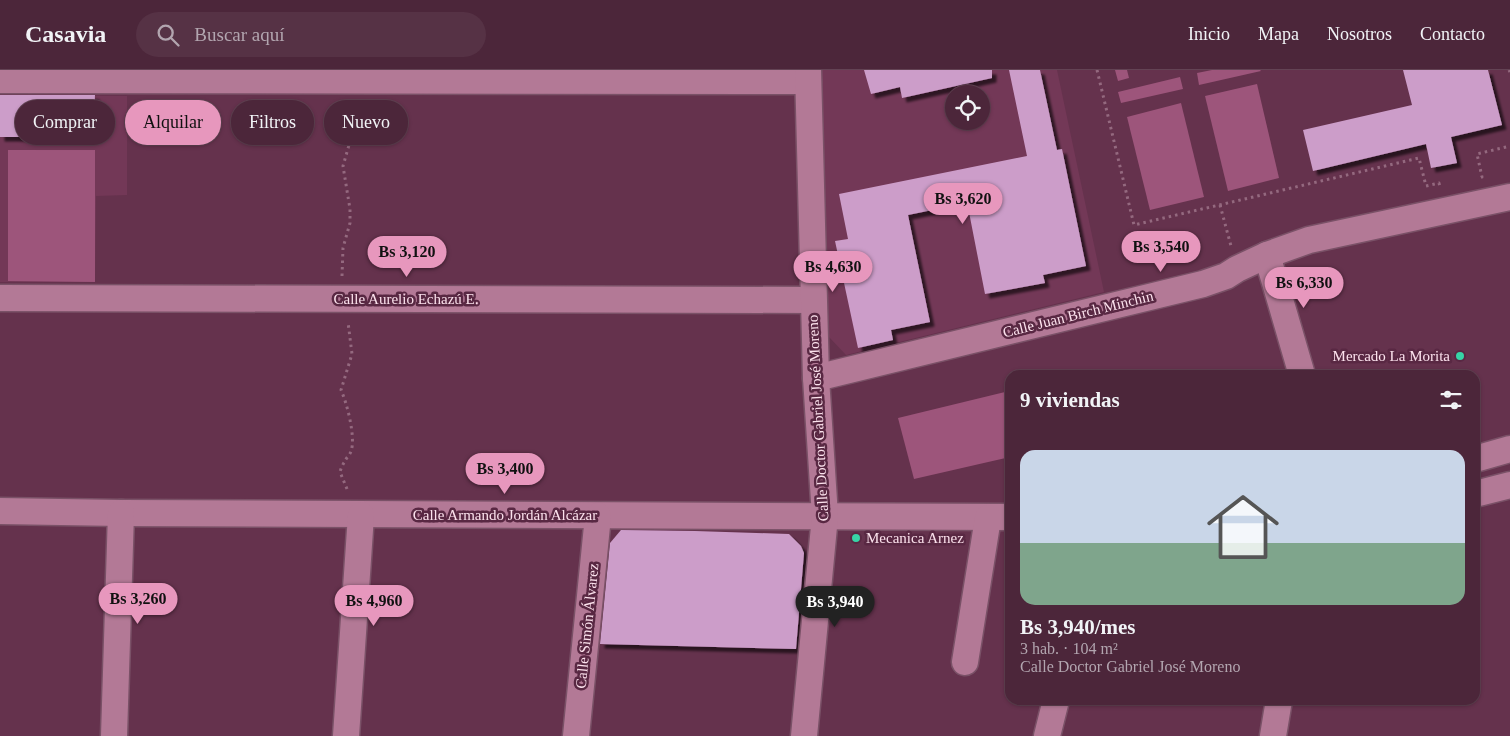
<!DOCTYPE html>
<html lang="es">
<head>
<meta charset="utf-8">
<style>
	body { margin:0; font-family:"Times New Roman",serif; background:#563245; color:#f1f3f6; height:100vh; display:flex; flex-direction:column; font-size:19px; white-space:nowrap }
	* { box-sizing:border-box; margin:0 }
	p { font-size:16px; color:#b2a5af }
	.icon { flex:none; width:28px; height:28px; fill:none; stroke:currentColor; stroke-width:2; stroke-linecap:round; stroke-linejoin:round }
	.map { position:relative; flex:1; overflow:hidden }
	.sheet { position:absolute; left:1005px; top:300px; width:475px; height:335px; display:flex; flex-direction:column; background:#4c263a; border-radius:15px; box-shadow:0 1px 4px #0004,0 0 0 1px #634354 }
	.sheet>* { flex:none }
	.banner { position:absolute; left:15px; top:30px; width:475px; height:45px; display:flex; gap:10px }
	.buttons { position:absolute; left:945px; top:15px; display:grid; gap:10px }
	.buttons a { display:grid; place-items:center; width:45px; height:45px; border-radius:50%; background:#4c263a; box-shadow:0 1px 4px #0004,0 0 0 1px #634354; font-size:25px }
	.price { position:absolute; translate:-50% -42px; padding:0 11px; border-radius:18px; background:#e797bd; color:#111; font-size:16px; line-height:32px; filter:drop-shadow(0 1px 2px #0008) }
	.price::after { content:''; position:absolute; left:50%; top:30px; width:15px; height:11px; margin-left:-8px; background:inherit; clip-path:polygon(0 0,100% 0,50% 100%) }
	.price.active { background:#222; color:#fff }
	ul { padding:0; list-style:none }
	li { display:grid; align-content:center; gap:10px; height:265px; padding:0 15px }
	li span { display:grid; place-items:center; height:155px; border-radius:15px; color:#555 }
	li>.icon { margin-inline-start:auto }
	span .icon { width:90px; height:90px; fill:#fffc; stroke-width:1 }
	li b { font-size:21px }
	h2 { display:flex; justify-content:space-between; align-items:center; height:60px; padding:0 15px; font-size:21px }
	.chip { padding:0 18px; border-radius:22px; background:#4c263a; box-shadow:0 1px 4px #0004,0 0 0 1px #634354; font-size:18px; line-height:45px }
	.chip.active { background:#e797bd; color:#111 }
	header { display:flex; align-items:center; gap:30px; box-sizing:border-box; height:70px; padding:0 25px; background:#4c263a; border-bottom:1px solid #634354 }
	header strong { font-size:24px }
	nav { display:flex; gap:28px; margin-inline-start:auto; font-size:18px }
	.search { width:350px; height:45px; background:#563245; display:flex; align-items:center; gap:12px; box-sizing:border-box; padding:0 18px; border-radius:28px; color:#b2a5af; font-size:19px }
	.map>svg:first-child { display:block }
	.built { fill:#733857; fill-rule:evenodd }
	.green { fill:#9d557b }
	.building { fill:#cc9dc9; filter:url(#shadow) }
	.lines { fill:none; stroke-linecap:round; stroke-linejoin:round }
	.minor-casing { stroke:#7a5167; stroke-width:29 }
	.path { stroke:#94697f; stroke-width:3; stroke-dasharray:2.5 4; stroke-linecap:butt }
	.minor { stroke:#b37996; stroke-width:26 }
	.poi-dot { fill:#37d4a6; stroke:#592843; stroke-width:2 }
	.labels { text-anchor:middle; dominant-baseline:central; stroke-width:5; stroke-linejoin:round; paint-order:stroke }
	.street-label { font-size:15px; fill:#fce2ed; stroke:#592843 }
	.poi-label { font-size:15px; fill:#fce2ed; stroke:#592843; text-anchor:end }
</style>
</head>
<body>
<header>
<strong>Casavia</strong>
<div class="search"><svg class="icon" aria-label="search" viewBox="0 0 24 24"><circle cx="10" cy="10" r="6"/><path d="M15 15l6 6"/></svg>Buscar aquí</div>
<nav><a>Inicio</a><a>Mapa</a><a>Nosotros</a><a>Contacto</a></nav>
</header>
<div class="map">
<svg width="1510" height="666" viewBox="0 0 1510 666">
	<defs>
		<filter id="shadow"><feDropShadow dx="4.5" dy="4.5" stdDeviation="1" flood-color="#0009"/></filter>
	</defs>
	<rect width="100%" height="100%" fill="#65324d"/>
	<g class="built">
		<path d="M821 0H1057L1104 222 846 285 829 267ZM954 24H981V51H954Z"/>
		<path d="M0 25 127 26V125L96 126 95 212H0Z"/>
	</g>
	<g class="green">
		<path d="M1115 0H1127L1129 8 1118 11Z"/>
		<path d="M1212 0H1260L1261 1 1199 15 1197 3Z"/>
		<path d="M1180 7 1183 19 1121 33 1118 22Z"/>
		<path d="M1257 14 1279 108 1228 121 1205 26Z"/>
		<path d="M1181 33 1204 127 1150 140 1127 47Z"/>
		<path d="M8 80H95V212L8 211Z"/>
		<path d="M1005 322 1010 348V387L914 409 898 348Z"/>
	</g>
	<g class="building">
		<path d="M864 0H992V8L902 28 900 17 871 24Z"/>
		<path d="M1009 0H1040L1057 80 1062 79 1086 196 1043 205 1045 213 985 224 968 137 952 140V136L908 145 930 252 891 260 893 270 858 278 835 171 848 169 839 124 1027 86Z"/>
		<path d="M1403 0H1488L1502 55 1451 67 1457 93 1431 98 1426 74 1313 101 1303 60 1412 35Z"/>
		<path d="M0 25H95L93 67H0Z"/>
		<path d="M621 460 695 461 789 464 801 476 804 483 796 579 600 574 610 473Z"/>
	</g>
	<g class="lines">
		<g class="minor-casing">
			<g id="minor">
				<path d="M0 10 808 11"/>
				<path d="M1267 185 1302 305"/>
				<path d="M0 228 813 230"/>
				<path d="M816 308 1203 214 1226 206 1237 199 1267 185 1309 170 1510 127"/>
				<path d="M1475 389 1510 379"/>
				<path d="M1475 424 1510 415"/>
				<path d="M0 441 121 443 1010 447"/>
				<path d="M965 592 988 448"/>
				<path d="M114 666 121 443"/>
				<path d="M346 666 361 445"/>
				<path d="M576 666 598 446"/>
				<path d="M804 666 825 446 816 308 808 0"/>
				<path d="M1047 666 1056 630"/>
				<path d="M1273 666 1279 630"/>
			</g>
		</g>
		<g class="path">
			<path d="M1097 0 1134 155 1419 88 1426 116 1439 113 1440 117"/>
			<path d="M1509 0 1510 2"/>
			<path d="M1481 107H1482L1477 84 1510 76"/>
			<path d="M1220 135 1231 176"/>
			<path d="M342 206 343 178 350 153V139L343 96 349 75V35"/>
			<path d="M347 419 340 402C341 398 343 394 345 391 346 388 350 385 351 381 356 368 347 333 341 320L352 284 348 252"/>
		</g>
		<use href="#minor" class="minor"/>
	</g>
	<g class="poi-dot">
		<circle cx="1460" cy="286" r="5"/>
		<circle cx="856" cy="468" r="5"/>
	</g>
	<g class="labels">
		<g class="street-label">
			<text x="406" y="229">Calle Aurelio Echazú E.</text>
			<text transform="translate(1078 244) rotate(-14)">Calle Juan Birch Minchin</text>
			<text transform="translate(818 348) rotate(-93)">Calle Doctor Gabriel José Moreno</text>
			<text x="505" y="445">Calle Armando Jordán Alcázar</text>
			<text transform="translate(587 556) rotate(-84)">Calle Simón Álvarez</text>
		</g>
		<g class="poi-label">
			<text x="1450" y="286">Mercado La Morita</text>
			<text x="866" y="468" text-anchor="start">Mecanica Arnez</text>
		</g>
	</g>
</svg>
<div class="buttons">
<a><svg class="icon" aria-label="locate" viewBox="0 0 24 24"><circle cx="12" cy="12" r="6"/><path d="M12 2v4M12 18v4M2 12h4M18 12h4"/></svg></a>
</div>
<b class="price" style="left:963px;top:155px">Bs 3,620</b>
<b class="price" style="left:1161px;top:203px">Bs 3,540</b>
<b class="price" style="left:407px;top:208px">Bs 3,120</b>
<b class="price" style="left:833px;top:223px">Bs 4,630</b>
<b class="price" style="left:1304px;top:239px">Bs 6,330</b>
<b class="price" style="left:505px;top:425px">Bs 3,400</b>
<b class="price" style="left:138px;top:555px">Bs 3,260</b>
<b class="price" style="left:374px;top:557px">Bs 4,960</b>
<b class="price active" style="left:835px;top:558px">Bs 3,940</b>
<div class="banner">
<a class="chip">Comprar</a>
<a class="chip active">Alquilar</a>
<a class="chip">Filtros</a>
<a class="chip">Nuevo</a>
</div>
<section class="sheet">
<h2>9 viviendas<svg class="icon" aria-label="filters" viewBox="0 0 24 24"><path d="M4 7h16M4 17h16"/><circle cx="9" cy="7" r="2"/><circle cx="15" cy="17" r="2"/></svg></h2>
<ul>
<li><span style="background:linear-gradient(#c9d6e8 60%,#7fa58c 0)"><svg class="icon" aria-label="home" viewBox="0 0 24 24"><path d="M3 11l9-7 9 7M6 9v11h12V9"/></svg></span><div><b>Bs 3,940/mes</b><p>3 hab. · 104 m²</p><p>Calle Doctor Gabriel José Moreno</p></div></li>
</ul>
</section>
</div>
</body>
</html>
